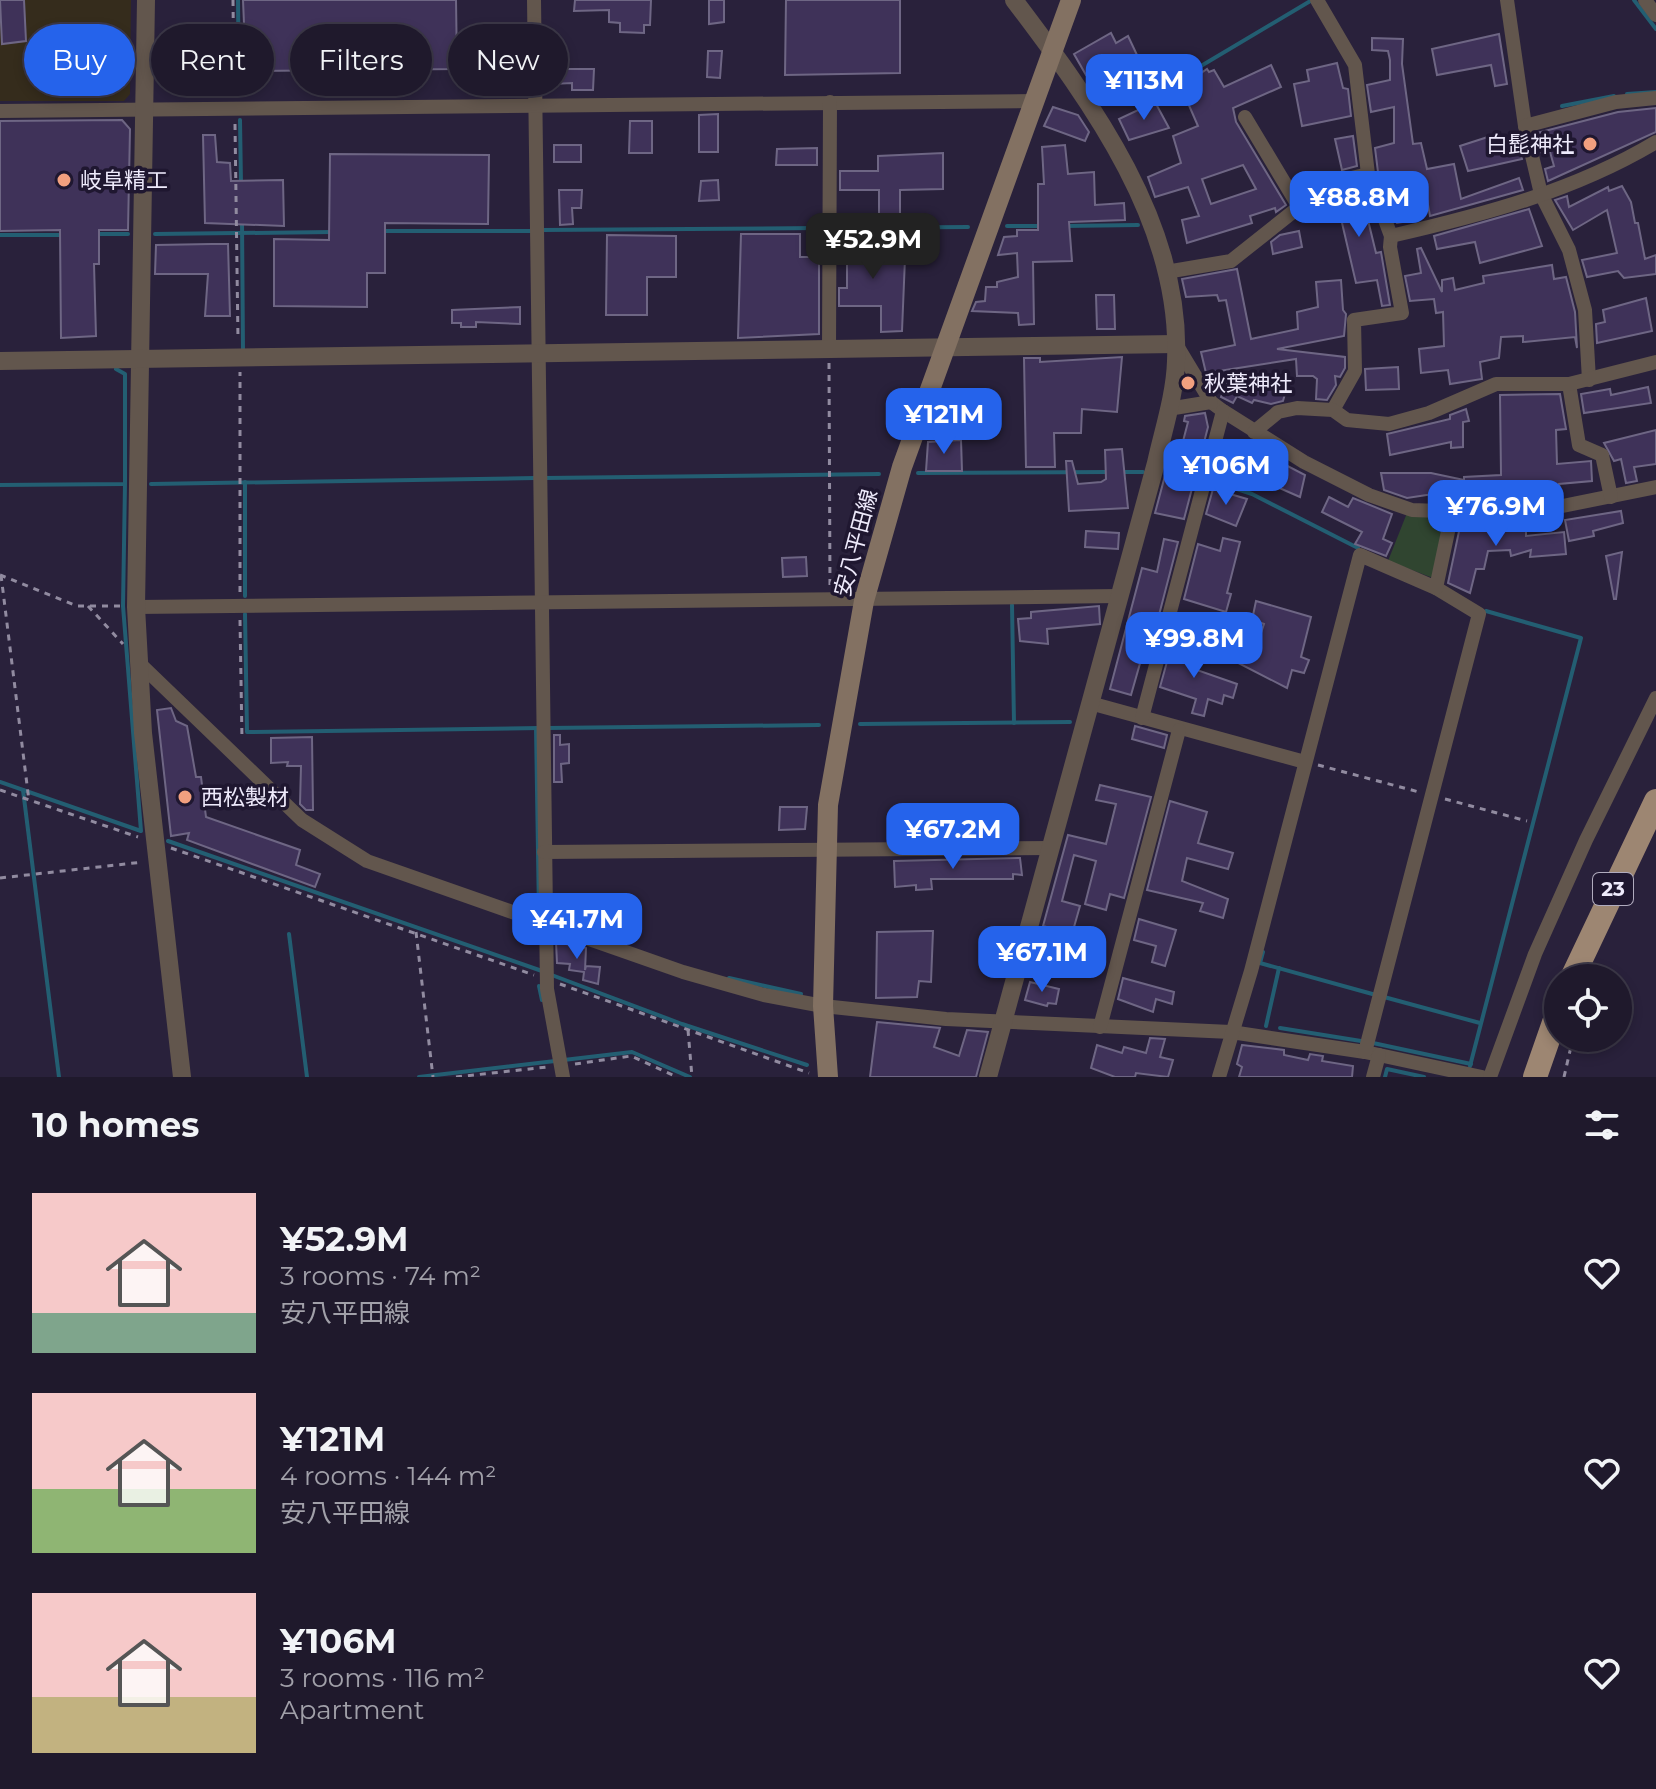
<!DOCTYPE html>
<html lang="en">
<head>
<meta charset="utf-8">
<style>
	body { margin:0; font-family:Montserrat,"Noto Sans JP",sans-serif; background:#272234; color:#f1f3f6; height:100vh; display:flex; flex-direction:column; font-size:30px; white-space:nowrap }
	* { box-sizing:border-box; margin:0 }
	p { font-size:26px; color:#a1a0a9 }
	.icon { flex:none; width:44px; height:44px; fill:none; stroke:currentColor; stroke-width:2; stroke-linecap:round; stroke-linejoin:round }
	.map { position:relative; height:1077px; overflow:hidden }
	.sheet { display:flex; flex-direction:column; background:#1f192c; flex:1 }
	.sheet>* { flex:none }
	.top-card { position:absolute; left:24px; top:24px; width:800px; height:72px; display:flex; gap:16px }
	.buttons { position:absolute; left:1544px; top:964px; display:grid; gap:16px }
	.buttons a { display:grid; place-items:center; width:88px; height:88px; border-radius:50%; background:#1f192c; box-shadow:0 4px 12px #0003,0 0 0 2px #3c3848; font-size:40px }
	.price { position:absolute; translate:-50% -68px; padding:0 18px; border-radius:16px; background:#2563eb; color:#fff; font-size:26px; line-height:52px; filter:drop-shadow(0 2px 4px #0008) }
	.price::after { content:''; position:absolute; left:50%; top:48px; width:24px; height:18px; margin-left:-12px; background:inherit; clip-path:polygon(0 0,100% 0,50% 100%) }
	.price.on { background:#222; color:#fff }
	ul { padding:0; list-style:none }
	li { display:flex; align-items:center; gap:24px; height:200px; padding:0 32px }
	li span { display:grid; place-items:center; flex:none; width:224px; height:160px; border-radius:0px; color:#555 }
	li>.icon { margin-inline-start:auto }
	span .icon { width:96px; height:96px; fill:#fffc; stroke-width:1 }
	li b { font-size:34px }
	h2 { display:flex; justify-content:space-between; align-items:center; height:96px; padding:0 32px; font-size:34px }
	.pill { padding:0 28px; border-radius:36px; background:#1f192c; box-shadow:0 4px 12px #0003,0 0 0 2px #3c3848; font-size:28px; line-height:72px }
	.pill.on { background:#2563eb; color:#fff }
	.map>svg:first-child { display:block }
	.industrial { fill:#352c1c }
	.green { fill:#304530 }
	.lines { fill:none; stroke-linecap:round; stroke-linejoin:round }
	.stream { stroke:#235e72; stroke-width:4 }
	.building { fill:#3f3259; stroke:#6e6684; stroke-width:2; fill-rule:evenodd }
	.path { stroke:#918ba0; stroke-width:3; stroke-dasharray:6 6; stroke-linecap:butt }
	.minor { stroke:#62564d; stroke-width:14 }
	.tertiary { stroke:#62564d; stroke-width:18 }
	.secondary { stroke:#837162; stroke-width:20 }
	.primary { stroke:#9d8672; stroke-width:24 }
	.poi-dot { fill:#f2a07f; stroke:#1f1730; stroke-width:3 }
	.labels { text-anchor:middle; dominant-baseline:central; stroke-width:7; stroke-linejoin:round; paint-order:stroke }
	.shield { fill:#1f1730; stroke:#b0abbe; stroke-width:2 }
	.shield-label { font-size:20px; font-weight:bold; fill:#eeeafb }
	.poi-label { font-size:22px; fill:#eeeafb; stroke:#1f1730; text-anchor:start }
	.street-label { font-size:22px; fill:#eeeafb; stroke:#1f1730 }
</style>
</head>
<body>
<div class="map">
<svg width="1656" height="1077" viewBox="0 0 1656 1077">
	<rect width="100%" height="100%" fill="#29213b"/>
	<path class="industrial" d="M0 0H131L130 94 124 101H0Z"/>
	<path class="green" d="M1407 513 1440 516 1444 524 1433 578 1388 561Z"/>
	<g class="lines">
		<g class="stream">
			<path d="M238 0 239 95"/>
			<path d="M1634 0 1656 29"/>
			<path d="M1169 85 1312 0"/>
			<path d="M1627 94 1656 92"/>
			<path d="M1562 106 1614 96"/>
			<path d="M240 120 241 185"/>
			<path d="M242 222 243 351"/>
			<path d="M1007 226H1040"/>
			<path d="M1064 226 1138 225"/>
			<path d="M838 228 968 227"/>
			<path d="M542 230 820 228"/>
			<path d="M381 231H531"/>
			<path d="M95 234H128"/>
			<path d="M155 234 332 232"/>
			<path d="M0 235H62"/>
			<path d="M1121 472H1143"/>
			<path d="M918 473 1108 472"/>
			<path d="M545 478 879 474"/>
			<path d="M245 482V596"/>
			<path d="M151 484 535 478"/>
			<path d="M1222 484 1252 494 1358 548"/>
			<path d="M0 485 125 484V374L116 369"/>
			<path d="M1012 605 1014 723"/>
			<path d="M245 614 247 732 540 728"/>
			<path d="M860 724 1070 722"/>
			<path d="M536 728 539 914"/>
			<path d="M548 728 819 725"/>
			<path d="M0 782 141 831 123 606 125 484"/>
			<path d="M23 790 59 1077"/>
			<path d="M168 841 542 971"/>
			<path d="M289 934 307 1077"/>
			<path d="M1263 952 1260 963 1376 995"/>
			<path d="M549 974 682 1024 807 1065"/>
			<path d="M729 978 801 994"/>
			<path d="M539 986 542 1000"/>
			<path d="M1384 997 1480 1023"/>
			<path d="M1266 1026 1279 968"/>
			<path d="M1280 1028 1361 1041"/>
			<path d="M1373 1043 1471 1064"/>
			<path d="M1470 1066 1581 638 1486 611"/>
			<path d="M419 1077 632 1052 690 1077"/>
			<path d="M1385 1077 1387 1069 1424 1077"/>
		</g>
	</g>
	<g class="building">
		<path d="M0 0H24L26 41 2 44Z"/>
		<path d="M243 0H456L457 69 246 71Z"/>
		<path d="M575 0H651L650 25H644V33L620 32V23L609 22V10L574 11Z"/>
		<path d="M709 0H724V22L709 24Z"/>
		<path d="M786 0H900V73L785 75Z"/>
		<path d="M1111 33 1116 43 1128 36 1146 74 1136 78 1127 59 1086 75 1074 54Z"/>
		<path d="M1499 34 1507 84 1495 86 1491 65 1437 75 1432 49Z"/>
		<path d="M1372 38 1403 39 1402 64 1413 144 1421 143 1427 169 1454 164 1461 199 1519 178 1523 190 1430 216 1425 188 1417 190 1414 177 1391 182 1409 221 1397 223 1378 172 1375 148 1394 143V107L1371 112 1367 85 1390 80V60L1388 51 1372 50Z"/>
		<path d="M708 51H722L720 78 707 77Z"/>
		<path d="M552 59H567L566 69H594L593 90H572V83L552 84Z"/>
		<path d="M1337 63 1343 88 1348 89 1351 116 1302 126 1294 84 1309 81 1307 70Z"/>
		<path d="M1271 65 1281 87 1233 108 1236 122 1286 205 1276 212 1275 208 1250 216 1252 223 1187 243 1182 220 1199 216 1188 187 1155 197 1148 177 1181 163 1173 136 1198 126 1181 87 1207 69 1209 72 1214 70 1224 87ZM1243 165 1256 189 1211 204 1202 179Z"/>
		<path d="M1155 102 1169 128 1129 140 1119 119Z"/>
		<path d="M1053 107 1078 115 1089 132 1085 141 1044 126Z"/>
		<path d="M1656 108V132L1548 181 1545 169 1554 166 1550 152 1542 154 1537 133 1618 112Z"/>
		<path d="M718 114V152H699V115Z"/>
		<path d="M122 120 130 129 128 230H99V264H94L96 336 61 338 60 230 0 231V121Z"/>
		<path d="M630 121H652V153H629Z"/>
		<path d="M203 135H215L217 162 230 163 231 181 283 180 284 226 205 223Z"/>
		<path d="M1494 135 1499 142 1517 137 1522 159 1468 171 1460 146Z"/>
		<path d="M1353 136 1357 166 1342 170 1335 139Z"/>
		<rect x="554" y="145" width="27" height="17"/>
		<path d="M1065 145 1068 174 1094 172 1095 205 1124 203 1125 220 1069 222 1072 261 1033 262 1034 324 1019 325 1018 313 972 311 976 302 985 301 986 287H997V282L1018 277 1017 253 998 255 1004 237 1017 236V230H1038V184H1044L1042 147Z"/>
		<path d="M817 148V165H776L777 149Z"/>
		<path d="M943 153V189L900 190V219L879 220V190H840V171H878V156Z"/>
		<path d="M330 154 489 155 488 224 385 223V273H367V307L274 306V239L329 240Z"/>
		<path d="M718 180 719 200 699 201 701 181Z"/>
		<path d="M1622 186 1631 202 1635 223H1638L1645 259 1656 255V274L1624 278 1618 271 1587 277 1582 260 1617 253 1607 210 1573 230 1555 200 1567 196 1569 207 1608 187 1609 191Z"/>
		<path d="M1347 189 1349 200 1365 196 1373 215 1367 216 1376 253 1381 252 1390 305 1382 306 1377 280 1356 283 1339 210 1325 213 1322 197Z"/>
		<path d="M559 190H582L581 208H572L573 224 560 225Z"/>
		<path d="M1529 209 1542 246 1480 263 1475 242 1437 249 1434 236Z"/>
		<path d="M1299 231 1302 247 1273 254 1271 242 1280 235Z"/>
		<path d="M741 234H800V257H819V334L738 338Z"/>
		<path d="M839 234H870L869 260 905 258 902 331 881 332V306H839V288H847V254H839Z"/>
		<path d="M607 235 676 236V277H647V315H606Z"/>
		<path d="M211 244H228L230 316H205L208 274H155L156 245Z"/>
		<path d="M1421 248 1442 292V280L1453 278 1455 290 1484 283 1483 276 1552 265 1554 279 1566 277 1575 312 1577 348 1575 337 1523 342V336L1501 337 1499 358 1480 362 1482 379 1450 384 1448 370 1421 373 1419 349 1444 346 1443 312 1436 313 1434 299 1410 301 1405 276 1421 273 1417 249Z"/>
		<path d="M1237 269 1251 339 1298 329 1297 312 1318 307 1316 282 1341 280 1343 310 1346 314 1344 336 1277 349 1345 357V368L1340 377 1335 376 1336 385 1327 400 1316 399 1317 379 1313 376H1297L1296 359 1206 373 1201 352 1235 345 1226 300 1219 301 1217 295 1186 297 1182 279Z"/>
		<path d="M1096 295H1114L1115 329H1097Z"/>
		<path d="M1646 298 1652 331 1597 343 1596 324 1605 322 1603 310Z"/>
		<path d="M520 307V324L476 322V327H461V323H452V310Z"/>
		<path d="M1122 357 1117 412 1082 409 1081 433H1054L1055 467H1026L1024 358H1040V362Z"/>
		<path d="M1398 367 1399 389 1366 390 1365 369Z"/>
		<path d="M1231 372 1288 383 1283 401 1271 404 1254 400 1252 403 1237 396 1233 403 1221 397Z"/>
		<path d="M1648 387 1651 403 1584 413 1581 394 1610 389 1611 395Z"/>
		<path d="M1560 394 1566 429 1556 430 1557 464 1591 461 1592 481 1559 484 1561 496 1522 504 1481 502 1480 496H1459L1458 502 1438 501 1440 493 1407 498 1384 490 1381 473H1431L1464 480V477L1501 475 1500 395Z"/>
		<path d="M1466 409 1469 421 1463 422V447L1451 448V442L1390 455 1387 434 1450 419V415Z"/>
		<path d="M1205 413 1208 427 1201 454 1181 449 1188 422 1184 421 1185 416Z"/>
		<path d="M1656 430V464L1634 467 1637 481 1626 483 1621 459 1614 461 1604 443Z"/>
		<path d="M961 440 962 471H926L928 442Z"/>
		<path d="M1122 449 1128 508 1069 511 1066 461H1072L1078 484 1101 482 1106 479 1105 450Z"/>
		<path d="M1276 460 1305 475 1300 497 1268 483Z"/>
		<path d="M1166 472 1195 477 1184 519 1155 513Z"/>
		<path d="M1213 489 1247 499 1236 526 1206 514Z"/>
		<path d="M1329 497 1348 507 1353 498 1392 514 1383 539 1392 543 1386 556 1355 544 1362 532 1322 512Z"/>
		<path d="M1621 511 1623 523 1593 531 1594 536 1569 541 1565 520Z"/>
		<path d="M1461 522 1526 524V536L1564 532 1566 554 1530 557 1531 550 1511 556 1510 550 1488 551 1484 569H1476L1470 593 1448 583Z"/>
		<path d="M1086 531 1119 533 1118 549 1085 547Z"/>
		<path d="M1223 538 1240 542 1227 593 1231 594 1226 612 1184 599 1198 544 1220 551Z"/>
		<path d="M1164 539 1178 542 1147 661 1141 660 1131 695 1110 689 1142 568 1157 572Z"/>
		<path d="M1622 552 1616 599H1614L1606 556Z"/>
		<path d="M806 557 807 576 783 577 782 558Z"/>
		<path d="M1256 601 1311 617 1301 657 1309 660 1304 673 1292 670 1287 688 1219 653 1227 638 1244 647 1246 643 1256 648 1264 624 1252 620Z"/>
		<path d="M1099 606 1100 624 1047 629 1048 644 1020 641 1018 619 1031 618V612Z"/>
		<path d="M1173 640 1196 654 1191 668 1237 684 1233 698 1224 695 1222 704 1208 699 1204 716 1192 713 1196 699 1160 687Z"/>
		<path d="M171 708 176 721 187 726 196 777H201L206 817 300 850 296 865 320 874 315 887 187 840 189 833 171 836 157 710Z"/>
		<path d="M1135 726 1167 735 1164 748 1132 739Z"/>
		<path d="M554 735H560V745L569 744V763L561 764 562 782H554Z"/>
		<path d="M312 737 313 810H306L300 804 301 766H287L288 762 271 763V738Z"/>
		<path d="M1100 785 1151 797 1124 898 1110 894 1106 910 1085 904 1096 861 1074 855 1062 901 1080 906 1072 934 1043 926 1068 835 1106 844 1116 804 1096 800Z"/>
		<path d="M1170 801 1207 812 1198 843 1233 853 1228 869 1187 858 1182 881 1228 899 1223 918 1200 911 1203 903 1147 890Z"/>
		<path d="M780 807H807L805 829 779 830Z"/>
		<path d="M1020 858 1022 875 1013 874V879H931L932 889 916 890V885L895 887 894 861Z"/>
		<path d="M1139 919 1176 930 1165 966 1152 962 1156 946 1134 940Z"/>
		<path d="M927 931H933L931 982 919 981 917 997 876 998 877 932Z"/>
		<path d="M556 942 586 948 585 970 586 966 600 967 598 984 583 980 584 972 569 970 570 964 557 963Z"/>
		<path d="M1123 978 1174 992 1172 1004 1156 999 1153 1012 1118 999Z"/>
		<path d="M1030 982 1059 989 1056 1004 1048 1003 1047 1006 1025 1000Z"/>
		<path d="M877 1022 940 1028 934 1047 959 1056 967 1030 988 1032 976 1077H870Z"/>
		<path d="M1150 1038 1165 1039 1160 1057 1173 1060 1168 1077 1136 1073 1135 1077H1115L1091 1068 1097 1045 1122 1053 1124 1047 1146 1053Z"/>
		<path d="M1242 1045 1284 1050V1055L1308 1060 1310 1054 1323 1056 1322 1061 1353 1066 1352 1077H1239L1242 1067 1237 1064Z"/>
	</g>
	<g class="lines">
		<g class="path">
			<path d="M233 0 234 96"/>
			<path d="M235 124 238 340"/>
			<path d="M829 363 830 587"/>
			<path d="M0 575 77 606H122"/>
			<path d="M1 575 29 801"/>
			<path d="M240 592V372"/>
			<path d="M88 606 123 644"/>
			<path d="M240 620 242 740"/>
			<path d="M1318 765 1419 792"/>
			<path d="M0 790 138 837"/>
			<path d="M1445 799 1527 821"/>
			<path d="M171 848 534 975"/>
			<path d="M0 878 143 862"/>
			<path d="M416 932 433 1077"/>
			<path d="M560 984 809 1073"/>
			<path d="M688 1030 692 1077"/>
			<path d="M575 1064 631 1056 677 1077"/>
			<path d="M456 1077 547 1067"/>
			<path d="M1564 1077 1573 1038"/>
		</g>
		<g class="minor">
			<path d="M534 0 547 989 563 1077"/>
			<path d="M1317 0 1355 65 1368 174 1391 236 1390 247 1402 313 1354 320 1355 371 1333 410"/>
			<path d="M1507 0 1525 126 1541 194 1569 250 1585 310 1589 380"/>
			<path d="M1645 0 1656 15"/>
			<path d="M0 111 1035 101"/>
			<path d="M1245 117 1299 207"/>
			<path d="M1525 126 1616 102 1656 98"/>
			<path d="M1391 236C1483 215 1574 191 1656 142"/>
			<path d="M1166 272 1231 261 1299 207 1319 186 1368 174"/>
			<path d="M1176 344 1211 402 1223 411 1304 462 1369 495 1412 510 1523 514 1656 487"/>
			<path d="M829 351 830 102"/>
			<path d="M1569 384 1579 445 1602 455 1611 497"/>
			<path d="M1168 409 1211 402"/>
			<path d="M1254 432 1278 412 1297 408 1333 410 1347 420 1389 424 1429 413 1496 384H1569L1656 362"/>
			<path d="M136 607 1119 596"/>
			<path d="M138 662 302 820 367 861 683 972 764 995 823 1006 946 1019 1231 1032 1365 1052 1482 1077"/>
			<path d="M1090 703 1305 762"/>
			<path d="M1142 718 1223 411"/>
			<path d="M544 852 1051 848"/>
			<path d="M1100 1027 1179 730"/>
			<path d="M1365 1052 1479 614 1436 588"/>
			<path d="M1219 1077 1251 971 1360 555 1436 588 1449 527V512"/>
			<path d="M1373 1077 1379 1055"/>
			<path d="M1490 1077 1535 954 1586 840 1656 698"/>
		</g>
		<g class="tertiary">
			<path d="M146 0 136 607 143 733 182 1077"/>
			<path d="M0 361 1176 344"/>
			<path d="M988 1077 1156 463C1163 431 1175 395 1176 361 1182 225 1092 103 1014 0"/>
		</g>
		<path class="secondary" d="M828 1077 823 1006 828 805 864 601 902 467 1071 0"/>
		<g class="primary">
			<path d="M1572 978 1656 801"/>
			<path d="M1535 1077 1558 1011"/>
		</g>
	</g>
	<g class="poi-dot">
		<circle cx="1590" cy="144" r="8"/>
		<circle cx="64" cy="180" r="8"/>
		<circle cx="1188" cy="383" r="8"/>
		<circle cx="185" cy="797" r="8"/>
	</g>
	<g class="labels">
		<rect class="shield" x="1593" y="873" width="40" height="32" rx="6"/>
		<g class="shield-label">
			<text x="1613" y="889">23</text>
		</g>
		<g class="poi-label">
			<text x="1574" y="144" text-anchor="end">白髭神社</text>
			<text x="80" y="180">岐阜精工</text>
			<text x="1204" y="383">秋葉神社</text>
			<text x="201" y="797">西松製材</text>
		</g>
		<g class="street-label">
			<text transform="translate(856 543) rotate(-75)">安八平田線</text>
		</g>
	</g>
</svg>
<div class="buttons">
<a><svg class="icon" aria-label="locate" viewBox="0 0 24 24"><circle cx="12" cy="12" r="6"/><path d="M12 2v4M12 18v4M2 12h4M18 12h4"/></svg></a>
</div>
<b class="price" style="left:1144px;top:122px">¥113M</b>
<b class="price" style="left:1359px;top:239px">¥88.8M</b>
<b class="price on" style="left:873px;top:281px">¥52.9M</b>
<b class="price" style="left:944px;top:456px">¥121M</b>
<b class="price" style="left:1226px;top:507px">¥106M</b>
<b class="price" style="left:1496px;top:548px">¥76.9M</b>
<b class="price" style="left:1194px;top:680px">¥99.8M</b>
<b class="price" style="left:953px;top:871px">¥67.2M</b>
<b class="price" style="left:577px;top:961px">¥41.7M</b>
<b class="price" style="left:1042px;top:994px">¥67.1M</b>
<div class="top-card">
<a class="pill on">Buy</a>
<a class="pill">Rent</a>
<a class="pill">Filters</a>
<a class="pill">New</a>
</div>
</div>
<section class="sheet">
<h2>10 homes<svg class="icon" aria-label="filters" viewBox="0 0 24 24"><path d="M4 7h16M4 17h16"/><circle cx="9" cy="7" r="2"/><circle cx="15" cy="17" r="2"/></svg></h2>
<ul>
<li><span style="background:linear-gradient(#f6c9c9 75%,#7fa58c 0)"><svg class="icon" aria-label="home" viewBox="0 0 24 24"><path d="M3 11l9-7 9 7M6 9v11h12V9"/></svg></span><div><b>¥52.9M</b><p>3 rooms · 74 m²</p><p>安八平田線</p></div><svg class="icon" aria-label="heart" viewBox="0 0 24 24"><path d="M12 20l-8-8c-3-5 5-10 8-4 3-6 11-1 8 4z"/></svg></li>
<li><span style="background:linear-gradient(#f6c9c9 60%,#8fb573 0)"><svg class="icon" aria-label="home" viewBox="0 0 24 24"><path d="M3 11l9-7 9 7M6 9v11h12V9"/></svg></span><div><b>¥121M</b><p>4 rooms · 144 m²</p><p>安八平田線</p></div><svg class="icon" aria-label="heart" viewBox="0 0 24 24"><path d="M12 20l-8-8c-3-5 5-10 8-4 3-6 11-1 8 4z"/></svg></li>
<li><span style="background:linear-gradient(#f6c9c9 65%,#c2b280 0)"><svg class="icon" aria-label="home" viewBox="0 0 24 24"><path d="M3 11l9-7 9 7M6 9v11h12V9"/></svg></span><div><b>¥106M</b><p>3 rooms · 116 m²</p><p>Apartment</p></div><svg class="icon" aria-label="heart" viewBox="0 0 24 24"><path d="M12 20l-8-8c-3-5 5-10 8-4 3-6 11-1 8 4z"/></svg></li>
</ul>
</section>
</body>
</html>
